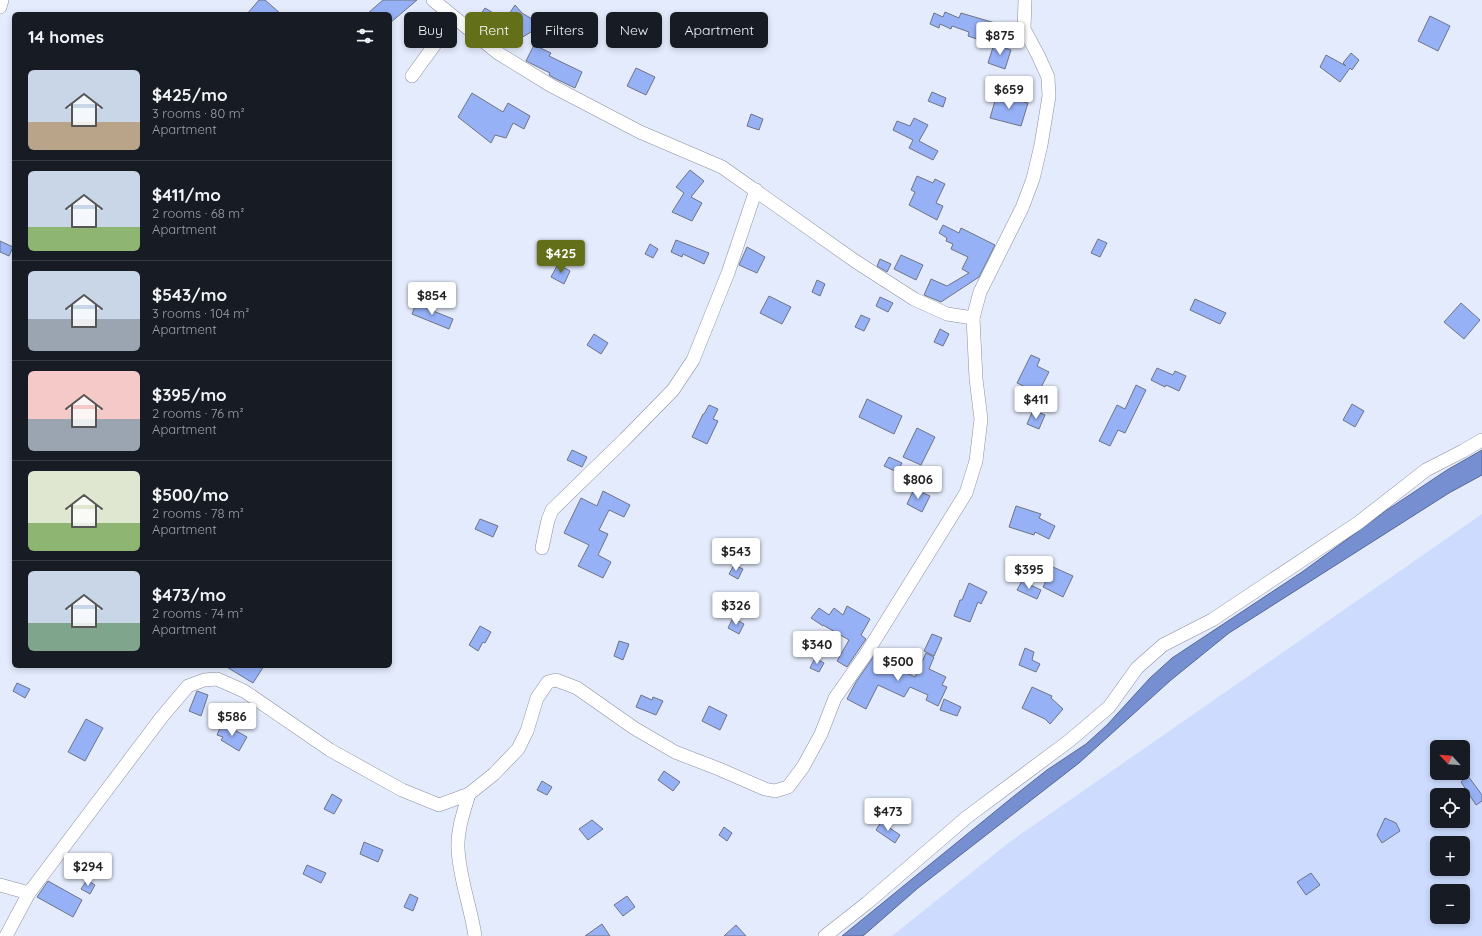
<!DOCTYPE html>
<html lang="en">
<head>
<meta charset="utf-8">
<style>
	body { margin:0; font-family:Quicksand,sans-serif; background:#20242c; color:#f1f3f6; height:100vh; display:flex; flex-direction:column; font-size:15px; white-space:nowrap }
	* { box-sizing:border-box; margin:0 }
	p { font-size:13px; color:#9ea1a6 }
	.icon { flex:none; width:22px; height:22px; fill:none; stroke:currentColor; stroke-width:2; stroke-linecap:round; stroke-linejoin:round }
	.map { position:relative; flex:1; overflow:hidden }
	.details { position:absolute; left:12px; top:12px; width:380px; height:656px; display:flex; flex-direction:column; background:#171b24; border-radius:6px; box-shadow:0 2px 6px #0003 }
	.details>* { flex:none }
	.top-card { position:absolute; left:404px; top:12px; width:380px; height:36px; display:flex; gap:8px }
	.needle { width:26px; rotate:296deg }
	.controls { position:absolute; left:1430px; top:740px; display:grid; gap:8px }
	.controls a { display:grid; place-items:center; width:40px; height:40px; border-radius:6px; background:#171b24; box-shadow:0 2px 6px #0003; font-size:20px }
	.price { position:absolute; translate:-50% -34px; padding:0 9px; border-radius:4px; background:#fff; color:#222; font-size:13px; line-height:26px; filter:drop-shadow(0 1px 2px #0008) }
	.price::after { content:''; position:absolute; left:50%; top:24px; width:12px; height:9px; margin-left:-6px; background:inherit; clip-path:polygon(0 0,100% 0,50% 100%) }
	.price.on { background:#636f19; color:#fff }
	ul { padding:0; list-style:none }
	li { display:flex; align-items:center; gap:12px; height:100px; padding:0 16px }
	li+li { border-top:1px solid #363941 }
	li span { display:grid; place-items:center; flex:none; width:112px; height:80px; border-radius:6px; color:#555 }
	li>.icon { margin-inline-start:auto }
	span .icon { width:48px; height:48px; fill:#fffc; stroke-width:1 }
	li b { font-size:17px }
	h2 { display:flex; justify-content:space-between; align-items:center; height:48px; padding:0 16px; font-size:17px }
	.pill { padding:0 14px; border-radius:6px; background:#171b24; box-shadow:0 2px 6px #0003; font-size:14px; line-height:36px }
	.pill.on { background:#636f19; color:#fff }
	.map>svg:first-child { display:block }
	.green { fill:#ccdbfe; fill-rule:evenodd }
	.water { fill:#768fd1; stroke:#566898 }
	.building { fill:#97b1f6; stroke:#6e7483 }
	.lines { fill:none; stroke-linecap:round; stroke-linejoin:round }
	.street-casing { stroke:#8a909f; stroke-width:14 }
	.street { stroke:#fff; stroke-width:13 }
</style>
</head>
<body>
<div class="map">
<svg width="1482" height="936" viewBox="0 0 1482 936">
	<rect width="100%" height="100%" fill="#e4ebfc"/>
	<path class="green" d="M1482 514V936H892L1011 841ZM1437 747H1463V773H1437ZM1437 795H1463V821H1437ZM1437 843H1463V869H1437ZM1437 891H1463V917H1437Z"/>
	<path class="water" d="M1482 450V475L1449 493 1229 633 1171 680 1079 763 918 888 863 936H842L1014 796 1047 770 1086 744 1107 725 1150 678 1172 658 1302 572 1387 510 1447 470Z"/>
	<g class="building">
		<path d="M259 0H265L281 14H247Z"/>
		<path d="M383 0H417L390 23V14H367Z"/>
		<path d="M515 5 522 13 537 22 531 32 521 38 506 32 481 14 485 8 505 20Z"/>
		<path d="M945 12 959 18 961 13 995 23 989 43 968 36 969 32 952 26 951 29 940 24 939 28 930 24 934 13 943 17Z"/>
		<path d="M1430 16 1450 26 1438 51 1418 41Z"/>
		<path d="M994 44 1011 50 1005 69 988 63Z"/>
		<path d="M534 45 551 53 549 56 582 72 575 88 554 78 549 75 550 73 526 61Z"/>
		<path d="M1351 53 1359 60 1352 70 1350 68 1340 82 1320 67 1326 55 1346 66 1343 63Z"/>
		<path d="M636 68 655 77 646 95 627 86Z"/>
		<path d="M932 92 946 98 943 107 928 101Z"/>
		<path d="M472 93 503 112 508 103 530 116 524 129 513 123 506 138 495 135 491 143 458 117Z"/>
		<path d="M997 94 1028 103 1021 126 990 118Z"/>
		<path d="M751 114 763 119 759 130 747 126Z"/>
		<path d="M914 118 928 125 919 141 938 151 933 160 909 148 913 140 893 130 897 121 910 126Z"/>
		<path d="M690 170 704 181 691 197 702 203 692 221 672 212 684 193 676 187Z"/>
		<path d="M917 176 933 183 935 179 945 184 936 203 943 206 937 220 909 205 915 192 911 190Z"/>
		<path d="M943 225 959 233 961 228 995 245 979 277 941 302 924 295 931 279 947 286 969 273 962 269 968 257 951 249 953 244 946 241 947 238 939 233Z"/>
		<path d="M1098 239 1107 243 1100 257 1091 253Z"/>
		<path d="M676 240 709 253 704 264 683 254 682 257 671 252Z"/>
		<path d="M0 241 13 247 9 256 0 252Z"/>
		<path d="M650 244 658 249 653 258 645 254Z"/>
		<path d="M747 247 765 257 757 273 739 265Z"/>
		<path d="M901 255 923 265 916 280 894 269Z"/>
		<path d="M880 259 891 264 887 272 877 266Z"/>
		<path d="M558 264 570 271 564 284 551 277Z"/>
		<path d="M817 280 825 284 820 296 812 292Z"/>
		<path d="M769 296 791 307 782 324 760 313Z"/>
		<path d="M880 297 893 303 888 312 876 306Z"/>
		<path d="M1195 299 1226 313 1220 324 1190 310Z"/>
		<path d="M1461 303 1480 320 1464 339 1444 322Z"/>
		<path d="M416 304 453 319 449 329 412 314Z"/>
		<path d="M861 315 870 319 864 331 855 327Z"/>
		<path d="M940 329 949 334 943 346 934 342Z"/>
		<path d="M594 334 608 343 601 354 587 345Z"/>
		<path d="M1031 355 1040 359 1037 366 1049 372 1038 393 1017 383Z"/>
		<path d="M1157 368 1173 375 1175 371 1186 376 1179 391 1166 385 1165 387 1151 380Z"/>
		<path d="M1136 385 1146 390 1125 433 1118 430 1110 446 1099 441 1117 405 1125 409Z"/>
		<path d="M867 399 902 416 894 434 859 417Z"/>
		<path d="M1352 404 1364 411 1355 427 1343 420Z"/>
		<path d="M709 405 718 409 713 419 718 421 707 444 692 437 703 414H704Z"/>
		<path d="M1033 410 1045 415 1039 429 1027 424Z"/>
		<path d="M917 428 935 437 921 465 903 457Z"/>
		<path d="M572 450 587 457 582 467 567 460Z"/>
		<path d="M889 457 902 463 897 472 884 466Z"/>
		<path d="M914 489 930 496 922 512 907 504Z"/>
		<path d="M603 491 630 505 624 517 609 510 599 530 608 534 598 555 611 562 603 578 578 566 589 545 564 533 581 498 597 506Z"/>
		<path d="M1016 506 1041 514 1039 518 1055 526 1049 539 1035 532 1034 535 1009 527Z"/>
		<path d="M480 519 498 526 493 537 475 529Z"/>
		<path d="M734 565 743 569 738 579 729 574Z"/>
		<path d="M1053 567 1073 576 1063 597 1043 587Z"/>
		<path d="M1022 581 1041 590 1037 599 1017 590Z"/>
		<path d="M969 583 987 592 981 604 978 602 970 622 954 616 960 600H962Z"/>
		<path d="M847 606 870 619 861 635 866 639 847 667 837 661 849 640 823 625V626L811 618 819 608 829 615 834 608 843 615Z"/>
		<path d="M733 618 744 624 739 634 728 628Z"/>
		<path d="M480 626 491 632 485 643 483 642 478 651 469 645Z"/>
		<path d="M932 634 942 638 934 656 924 651Z"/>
		<path d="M619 641 629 644 623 660 614 656Z"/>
		<path d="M1025 648 1034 652 1032 660 1040 664 1036 672 1019 665Z"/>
		<path d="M926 653 934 657 929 669 946 677 942 685 947 687 938 706 926 700 928 695 910 687 904 697 878 685 866 709 847 699 856 682 874 656 897 666 896 668 915 677Z"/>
		<path d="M815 658 824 663 819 672 810 668Z"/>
		<path d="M225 666H264L253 683Z"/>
		<path d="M17 683 30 689 25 698 13 691Z"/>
		<path d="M1032 687 1052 696 1051 698 1063 709 1050 724 1045 719 1022 708Z"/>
		<path d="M197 691 208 695 201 716 189 711Z"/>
		<path d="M641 695 652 700 653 697 663 701 656 715 636 707Z"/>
		<path d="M944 699 961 707 957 716 940 710Z"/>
		<path d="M709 706 727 715 720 730 702 721Z"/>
		<path d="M86 719 103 728 85 761 68 752Z"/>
		<path d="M222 723 247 737 239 751 221 740 223 737 217 735Z"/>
		<path d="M664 771 680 782 673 791 658 780Z"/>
		<path d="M1468 776 1482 795V801L1476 805 1461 782Z"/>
		<path d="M542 781 552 787 547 795 537 790Z"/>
		<path d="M332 794 342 800 334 814 324 809Z"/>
		<path d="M1385 818 1396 823 1400 831 1382 843 1377 835Z"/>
		<path d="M592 820 603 829 588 840 579 829Z"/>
		<path d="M881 822 900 835 895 843 876 830Z"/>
		<path d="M724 827 732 833 727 841 719 835Z"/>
		<path d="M364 842 383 850 378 862 360 854Z"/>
		<path d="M307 865 326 873 321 883 303 874Z"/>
		<path d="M1311 873 1320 885 1306 895 1297 882Z"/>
		<path d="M87 880 95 885 90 894 81 889Z"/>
		<path d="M48 881 82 900 73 917 37 897Z"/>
		<path d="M410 894 418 898 413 911 404 907Z"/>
		<path d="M627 896 635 907 623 916 614 905Z"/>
		<path d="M602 924 610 936H585Z"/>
		<path d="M736 925 746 936H724Z"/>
	</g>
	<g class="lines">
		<g class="street-casing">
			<g id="street">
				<path d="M433 0 498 53 550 85 640 132 722 167 855 261 914 299 947 314 973 318"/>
				<path d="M0 7 2 0"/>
				<path d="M412 76 454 18"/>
				<path d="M542 548 548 520 552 510 625 439 673 390 693 360 728 273 756 190"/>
				<path d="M469 794C464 811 457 830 458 848 459 878 471 907 475 936"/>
				<path d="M0 885 29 893"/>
				<path d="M6 936 29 893 161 718 188 686 204 680 217 679 244 691 330 750 402 790 439 805 469 794 494 774 518 749 527 731 537 698 548 682 556 680 577 688 634 728 675 752 719 769 765 789 775 791 788 787 803 767 821 734 835 698 866 654 966 493 976 461 981 419 976 379 973 318 980 292 1022 208 1033 179 1041 145 1049 96 1048 77 1038 55 1024 29 1025 0"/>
				<path d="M825 936 867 903 967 817 1069 741 1109 707 1137 668 1163 645 1212 620 1358 523 1426 470 1463 451 1482 440"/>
			</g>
		</g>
		<use href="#street" class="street"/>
	</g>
</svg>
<div class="controls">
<a><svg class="needle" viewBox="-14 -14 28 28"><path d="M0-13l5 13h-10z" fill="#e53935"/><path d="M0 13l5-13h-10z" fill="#9ea1a6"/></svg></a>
<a><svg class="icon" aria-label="locate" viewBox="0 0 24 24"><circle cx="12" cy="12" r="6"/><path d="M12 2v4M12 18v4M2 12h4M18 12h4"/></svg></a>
<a>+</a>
<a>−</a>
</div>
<b class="price" style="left:1000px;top:56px">$875</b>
<b class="price" style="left:1009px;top:110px">$659</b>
<b class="price on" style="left:561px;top:274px">$425</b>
<b class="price" style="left:432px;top:316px">$854</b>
<b class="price" style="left:1036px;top:420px">$411</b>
<b class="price" style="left:918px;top:500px">$806</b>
<b class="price" style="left:736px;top:572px">$543</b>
<b class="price" style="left:1029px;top:590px">$395</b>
<b class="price" style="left:736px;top:626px">$326</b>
<b class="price" style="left:817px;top:665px">$340</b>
<b class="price" style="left:898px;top:682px">$500</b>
<b class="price" style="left:232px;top:737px">$586</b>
<b class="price" style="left:888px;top:832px">$473</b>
<b class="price" style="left:88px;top:887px">$294</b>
<div class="top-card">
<a class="pill">Buy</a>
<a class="pill on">Rent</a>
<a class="pill">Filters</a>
<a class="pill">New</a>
<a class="pill">Apartment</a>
</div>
<section class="details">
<h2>14 homes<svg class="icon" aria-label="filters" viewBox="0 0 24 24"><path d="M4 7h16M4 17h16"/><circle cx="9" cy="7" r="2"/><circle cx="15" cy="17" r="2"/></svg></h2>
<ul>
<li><span style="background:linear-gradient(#c9d6e8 65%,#b9a48a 0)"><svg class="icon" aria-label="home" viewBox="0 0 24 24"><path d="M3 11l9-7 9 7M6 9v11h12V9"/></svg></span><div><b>$425/mo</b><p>3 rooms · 80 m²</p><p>Apartment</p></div></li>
<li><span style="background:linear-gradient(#c9d6e8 70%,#8fb573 0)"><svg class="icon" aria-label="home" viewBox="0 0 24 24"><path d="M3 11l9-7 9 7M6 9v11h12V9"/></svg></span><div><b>$411/mo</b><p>2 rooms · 68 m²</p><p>Apartment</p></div></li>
<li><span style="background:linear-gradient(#c9d6e8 60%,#9aa5b1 0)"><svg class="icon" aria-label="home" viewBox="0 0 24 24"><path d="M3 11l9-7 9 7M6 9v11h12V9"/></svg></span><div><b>$543/mo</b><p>3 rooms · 104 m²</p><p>Apartment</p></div></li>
<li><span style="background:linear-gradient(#f6c9c9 60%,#9aa5b1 0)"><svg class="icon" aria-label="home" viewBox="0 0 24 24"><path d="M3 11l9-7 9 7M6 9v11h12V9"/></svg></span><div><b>$395/mo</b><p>2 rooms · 76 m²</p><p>Apartment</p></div></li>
<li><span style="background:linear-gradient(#dfe7d0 65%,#8fb573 0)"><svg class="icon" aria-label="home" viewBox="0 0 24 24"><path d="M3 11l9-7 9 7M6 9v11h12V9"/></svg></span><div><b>$500/mo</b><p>2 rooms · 78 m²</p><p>Apartment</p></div></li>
<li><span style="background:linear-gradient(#c9d6e8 65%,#7fa58c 0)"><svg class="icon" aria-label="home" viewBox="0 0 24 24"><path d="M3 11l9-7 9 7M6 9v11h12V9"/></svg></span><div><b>$473/mo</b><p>2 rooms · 74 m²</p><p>Apartment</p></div></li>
</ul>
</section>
</div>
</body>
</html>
